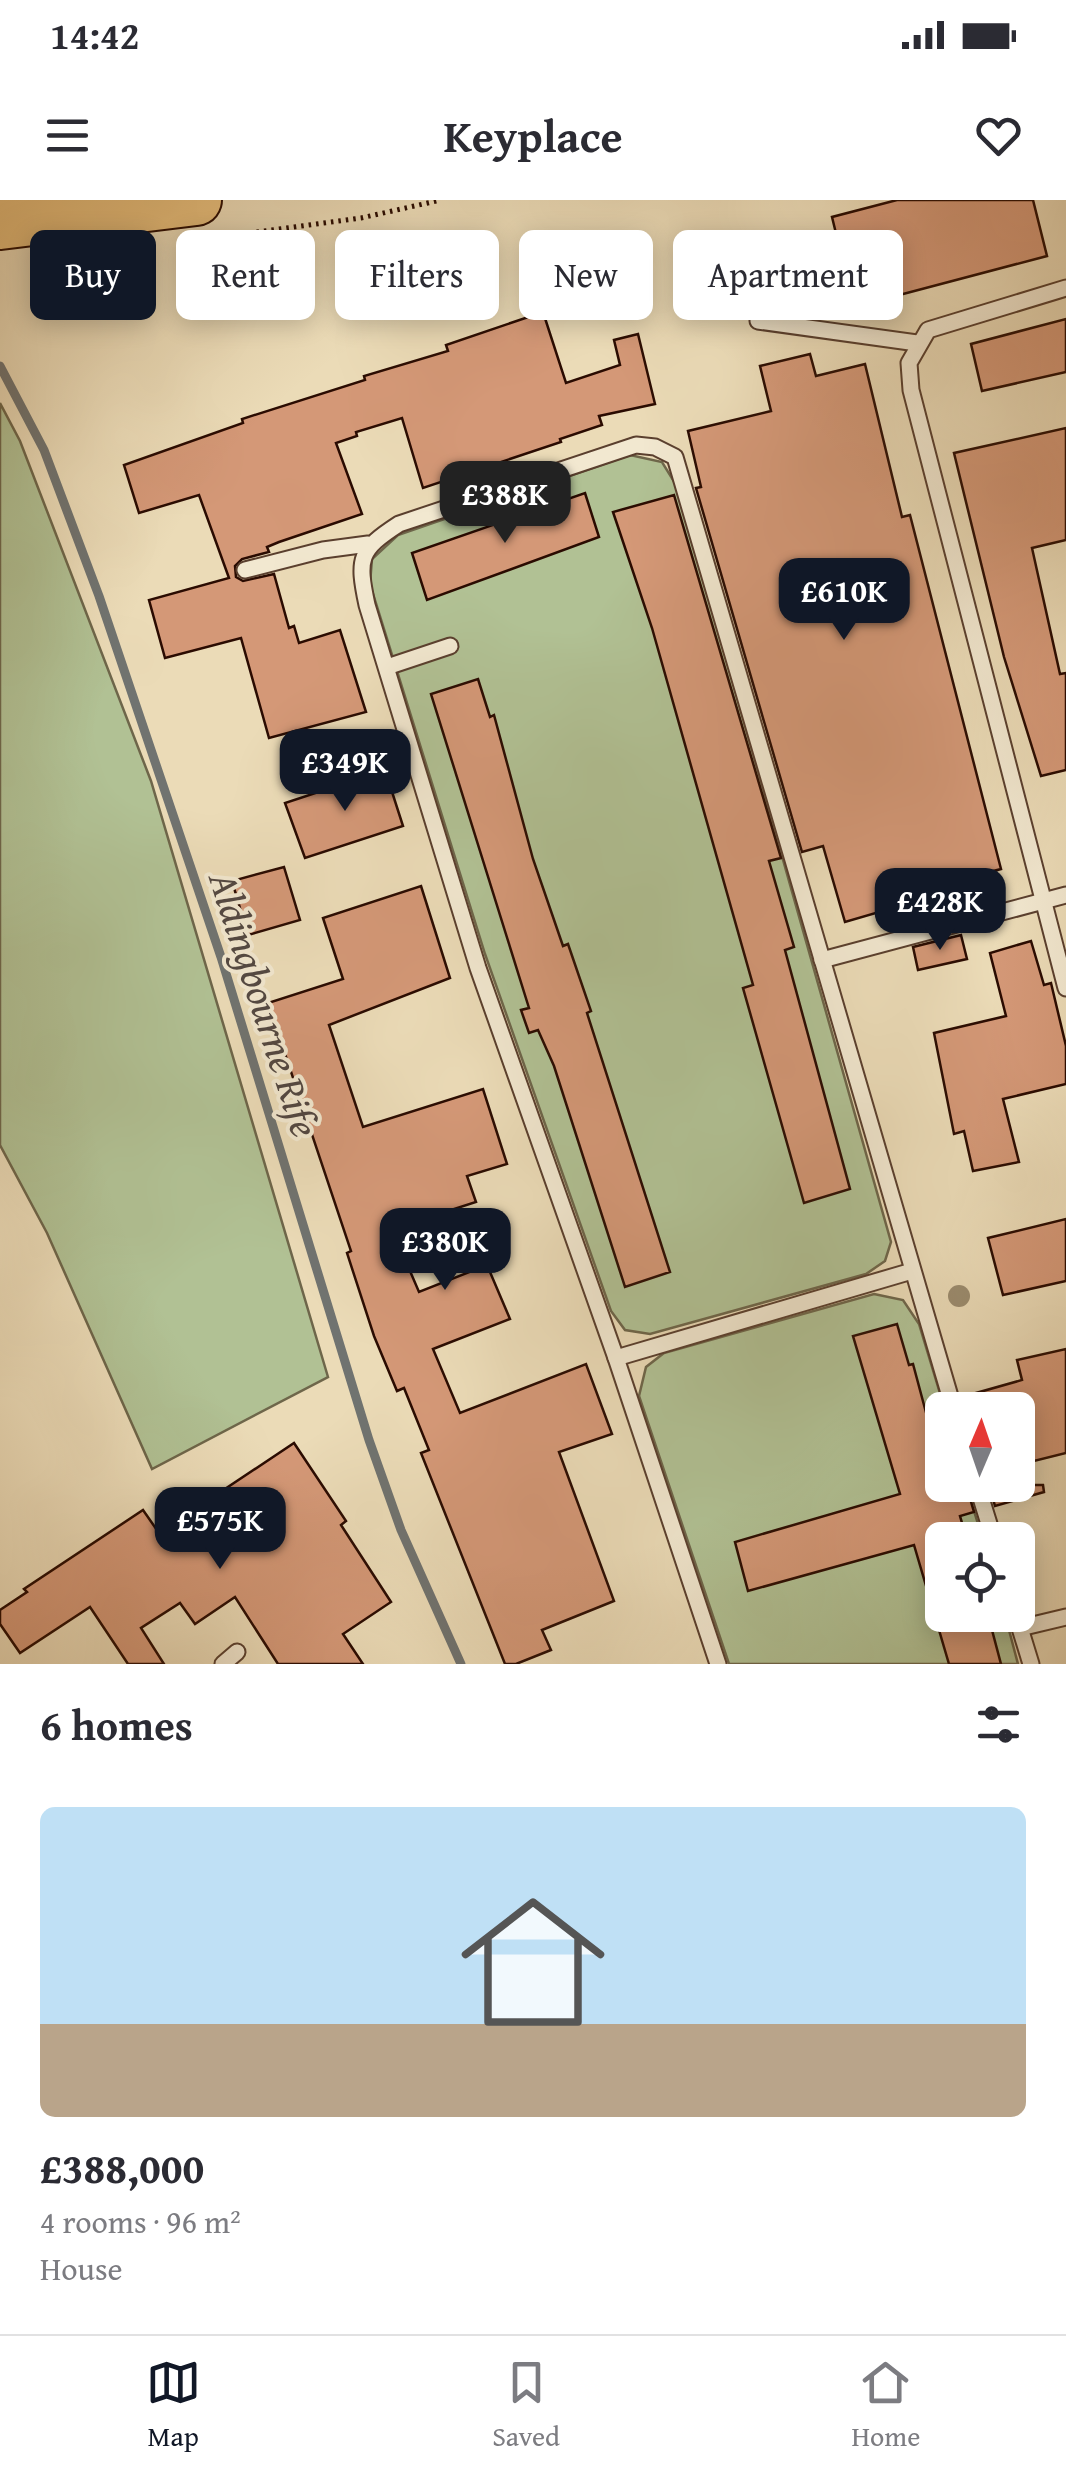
<!DOCTYPE html>
<html lang="en">
<head>
<meta charset="utf-8">
<style>
	body { margin:0; font-family:"Gentium Book Plus",serif; background:#f2f2f3; color:#2b2b33; height:100vh; display:flex; flex-direction:column; font-size:38px; white-space:nowrap }
	* { box-sizing:border-box; margin:0 }
	p { font-size:32px; color:#7c7c81 }
	.icon { flex:none; width:55px; height:55px; fill:none; stroke:currentColor; stroke-width:2; stroke-linecap:round; stroke-linejoin:round }
	.map { position:relative; height:1464px; overflow:hidden }
	.sheet { display:flex; flex-direction:column; background:#fff; flex:1 }
	.sheet>* { flex:none }
	.top-card { position:absolute; left:30px; top:30px; width:1008px; height:90px; display:flex; gap:20px }
	.needle { width:65px; rotate:2deg }
	.buttons { position:absolute; left:925px; top:1192px; display:grid; gap:20px }
	.buttons a { display:grid; place-items:center; width:110px; height:110px; border-radius:15px; background:#fff; box-shadow:0 5px 25px #0003; font-size:50px }
	.price { position:absolute; translate:-50% -85px; padding:0 22px; border-radius:20px; background:#111827; color:#fff; font-size:32px; line-height:65px; filter:drop-shadow(0 2px 5px #0008) }
	.price::after { content:''; position:absolute; left:50%; top:60px; width:30px; height:22px; margin-left:-15px; background:inherit; clip-path:polygon(0 0,100% 0,50% 100%) }
	.price.on { background:#222; color:#fff }
	ul { padding:0; list-style:none }
	li { display:grid; align-content:center; gap:20px; height:530px; padding:0 40px }
	li span { display:grid; place-items:center; height:310px; border-radius:15px; color:#555 }
	li>.icon { margin-inline-start:auto }
	span .icon { width:180px; height:180px; fill:#fffc; stroke-width:1 }
	li b { font-size:42px }
	h2 { display:flex; justify-content:space-between; align-items:center; height:120px; padding:0 40px; font-size:42px }
	.tag { padding:0 35px; border-radius:15px; background:#fff; box-shadow:0 5px 25px #0003; font-size:35px; line-height:90px }
	.tag.on { background:#111827; color:#fff }
	.status { display:flex; justify-content:space-between; align-items:center; height:70px; padding:0 50px; background:#fff; direction:ltr }
	.status svg { height:28px; fill:currentColor }
	header { display:flex; justify-content:space-between; align-items:center; height:130px; padding:0 40px; background:#fff; font-size:45px; font-weight:700 }
	.dock { display:flex; justify-content:space-around; align-items:center; height:140px; border-top:2px solid #e1e1e2; background:#fff; font-size:28px; color:#7c7c81 }
	.dock a { display:grid; justify-items:center; gap:5px }
	.dock .on { color:#111827 }
	.map>svg:first-child { display:block }
	.green { fill:#b1c194; stroke:#6e664a; stroke-width:2.5 }
	.lines { fill:none; stroke-linecap:round; stroke-linejoin:round }
	.stream { stroke:#707370; stroke-width:9 }
	.building { fill:#d49877; stroke:#2a0b01; stroke-width:2.5 }
	.service-casing { stroke:#5a3f2e; stroke-width:19 }
	.trunk-casing { stroke:#2a0b01; stroke-width:54 }
	.path { stroke:#2a0b01; stroke-width:5; stroke-dasharray:2.5 5; stroke-linecap:butt }
	.service { stroke:#f2e8d0; stroke-width:15 }
	.trunk { stroke:#e6be7c; stroke-width:50 }
	.tree { fill:#9b8c6f }
	.labels { text-anchor:middle; dominant-baseline:central; stroke-width:8; stroke-linejoin:round; paint-order:stroke }
	.water-label { font-size:40px; font-style:italic; fill:#534842; stroke:#f2e8d0 }
</style>
</head>
<body>
<div class="status"><b>14:42</b><svg viewBox="0 0 49 12"><path d="M0 12V9h3v3zM5 12V6h3v6zM10 12V3h3v9zM15 12V0h3v12zM26 1h20v11H26zM47 4h2v5h-2z"/></svg></div>
<header><svg class="icon" aria-label="menu" viewBox="0 0 24 24"><path d="M4 6h16M4 12h16M4 18h16"/></svg>Keyplace<svg class="icon" aria-label="heart" viewBox="0 0 24 24"><path d="M12 20l-8-8c-3-5 5-10 8-4 3-6 11-1 8 4z"/></svg></header>
<div class="map">
<svg width="1066" height="1464" viewBox="0 0 1066 1464">
	<rect width="100%" height="100%" fill="#ebdbb7"/>
	<filter id="stains"><feTurbulence type="fractalNoise" baseFrequency=".002" numOctaves="4"/><feColorMatrix values="0 0 0 0 .2 0 0 0 0 .09 0 0 0 0 .02 0 0 0 .5 -.17"/></filter>
	<radialGradient id="worn" r=".72"><stop offset=".6" stop-color="#630" stop-opacity="0"/><stop offset="1" stop-color="#630" stop-opacity=".3"/></radialGradient>
	<g class="green">
		<path d="M0 203 20 241 151 581 328 1177 152 1269 47 1033 0 945Z"/>
		<path d="M630 255 662 262 678 288 891 1042 885 1061 866 1074 650 1134 625 1130 611 1111 485 754 370 384 372 359 398 335Z"/>
		<path d="M874 1094 903 1100 919 1124 945 1210 942 1285H966L983 1340H942V1415H1005L1018 1464H729L639 1196 646 1167 664 1153Z"/>
	</g>
	<g class="lines">
		<path class="stream" d="M0 166 44 250 99 396 221 757 369 1240 401 1330 461 1464"/>
	</g>
	<g class="building">
		<path d="M897 0H1033L1047 56 854 107 832 17Z"/>
		<path d="M543 112 566 183 620 165 614 140 638 134 655 204 599 216 602 225 560 239 561 242 423 288 402 218 356 232 357 236 336 243 362 314 279 342 267 347 269 352 242 359 235 366 236 377 243 381 274 374 289 428 294 426 299 443 340 430 366 512 269 538 241 438 165 458 149 400 229 378 199 295 139 313 124 265 243 223 242 219 365 180 364 176 448 151 446 145Z"/>
		<path d="M1066 119V172L982 191 971 144Z"/>
		<path d="M810 154 816 176 865 164 902 317 910 315 1001 669 951 682 956 713 908 725 903 705 845 722 823 646 802 652 696 288 701 287 688 231 771 211 760 166Z"/>
		<path d="M1066 228V340L1032 348 1060 474 1066 473V570L1041 576 1004 457 954 253Z"/>
		<path d="M585 293 599 337 427 400 412 353Z"/>
		<path d="M674 295 781 658 769 661 794 747 785 750 850 989 804 1003 743 788 753 785 652 428 613 312Z"/>
		<path d="M478 479 490 517 494 515 533 659 563 746 568 744 591 811 587 813 670 1072 625 1087 554 866 538 830 529 833 521 810 529 808 431 494Z"/>
		<path d="M385 570 403 626 305 658 285 603Z"/>
		<path d="M284 667 300 720 248 735 232 681Z"/>
		<path d="M421 686 450 778 329 825 363 927 483 889 507 964 467 976 476 1002 392 1029 419 1092 487 1065 510 1119 433 1149 460 1213 586 1164 612 1234 559 1252 614 1401 542 1430 551 1450 516 1464H505L421 1253 429 1250 404 1188 397 1191 374 1136 347 1053 351 1051 268 803 343 779 323 718Z"/>
		<path d="M961 735 967 759 918 770 913 747Z"/>
		<path d="M1031 741 1044 785 1051 783 1066 846V884L1003 899 1019 962 973 971 964 931 954 934 934 833 1006 816 990 753Z"/>
		<path d="M1066 1019V1081L1003 1095 988 1038Z"/>
		<path d="M897 1124 909 1165 913 1164 935 1246 942 1244V1289L966 1285 974 1312 960 1316 967 1340H942V1415H988L1001 1464H949L914 1345 748 1391 735 1342 900 1294 853 1136Z"/>
		<path d="M1066 1149V1253L1018 1265V1210H965L962 1197 1022 1180 1017 1160Z"/>
		<path d="M294 1243 346 1321 341 1325 391 1402 343 1434 363 1464H278L235 1397 195 1424 180 1403 141 1428 164 1464H128L90 1407 20 1453 0 1424V1410L27 1392 24 1389 143 1310 159 1333Z"/>
		<path d="M989 1285H1043L1044 1292 995 1306Z"/>
	</g>
	<g class="lines">
		<g class="service-casing">
			<g id="service">
				<path d="M1066 88 928 130 909 163 911 190 1066 788"/>
				<path d="M758 121 917 143"/>
				<path d="M245 370 323 350 368 344"/>
				<path d="M387 467 450 446"/>
				<path d="M822 760 1066 695"/>
				<path d="M616 1158 912 1071"/>
				<path d="M977 1285 994 1340"/>
				<path d="M1016 1415 1031 1464"/>
				<path d="M1020 1428 1066 1417"/>
				<path d="M223 1464 237 1452"/>
				<path d="M718 1464 616 1158 478 768 367 405C357 358 359 350 399 324L636 245 655 247 675 257 954 1210"/>
			</g>
		</g>
		<g class="trunk-casing">
			<path id="trunk" d="M0 24 196 0"/>
		</g>
		<path class="path" d="M212 38 361 18 441 0"/>
		<use href="#service" class="service"/>
		<use href="#trunk" class="trunk"/>
	</g>
	<circle class="tree" cx="959" cy="1096" r="11"/>
	<g class="labels">
		<g class="water-label">
			<text transform="translate(265 804) rotate(72)">Aldingbourne Rife</text>
		</g>
	</g>
	<rect width="100%" height="100%" filter="url(#stains)"/>
	<rect width="100%" height="100%" fill="url(#worn)"/>
</svg>
<div class="buttons">
<a><svg class="needle" viewBox="-14 -14 28 28"><path d="M0-13l5 13h-10z" fill="#e53935"/><path d="M0 13l5-13h-10z" fill="#7c7c81"/></svg></a>
<a><svg class="icon" aria-label="locate" viewBox="0 0 24 24"><circle cx="12" cy="12" r="6"/><path d="M12 2v4M12 18v4M2 12h4M18 12h4"/></svg></a>
</div>
<b class="price on" style="left:505px;top:346px">£388K</b>
<b class="price" style="left:844px;top:443px">£610K</b>
<b class="price" style="left:345px;top:614px">£349K</b>
<b class="price" style="left:940px;top:753px">£428K</b>
<b class="price" style="left:445px;top:1093px">£380K</b>
<b class="price" style="left:220px;top:1372px">£575K</b>
<div class="top-card">
<a class="tag on">Buy</a>
<a class="tag">Rent</a>
<a class="tag">Filters</a>
<a class="tag">New</a>
<a class="tag">Apartment</a>
</div>
</div>
<section class="sheet">
<h2>6 homes<svg class="icon" aria-label="filters" viewBox="0 0 24 24"><path d="M4 7h16M4 17h16"/><circle cx="9" cy="7" r="2"/><circle cx="15" cy="17" r="2"/></svg></h2>
<ul>
<li><span style="background:linear-gradient(#bfe0f5 70%,#b9a48a 0)"><svg class="icon" aria-label="home" viewBox="0 0 24 24"><path d="M3 11l9-7 9 7M6 9v11h12V9"/></svg></span><div><b>£388,000</b><p>4 rooms · 96 m²</p><p>House</p></div></li>
</ul>
</section>
<nav class="dock">
<a class="on"><svg class="icon" aria-label="map" viewBox="0 0 24 24"><path d="M3 6l6-2 6 2 6-2v14l-6 2-6-2-6 2zM9 4v14M15 6v14"/></svg>Map</a>
<a><svg class="icon" aria-label="saved" viewBox="0 0 24 24"><path d="M7 4h10v16l-5-4-5 4z"/></svg>Saved</a>
<a><svg class="icon" aria-label="home" viewBox="0 0 24 24"><path d="M3 11l9-7 9 7M6 9v11h12V9"/></svg>Home</a>
</nav>
</body>
</html>
